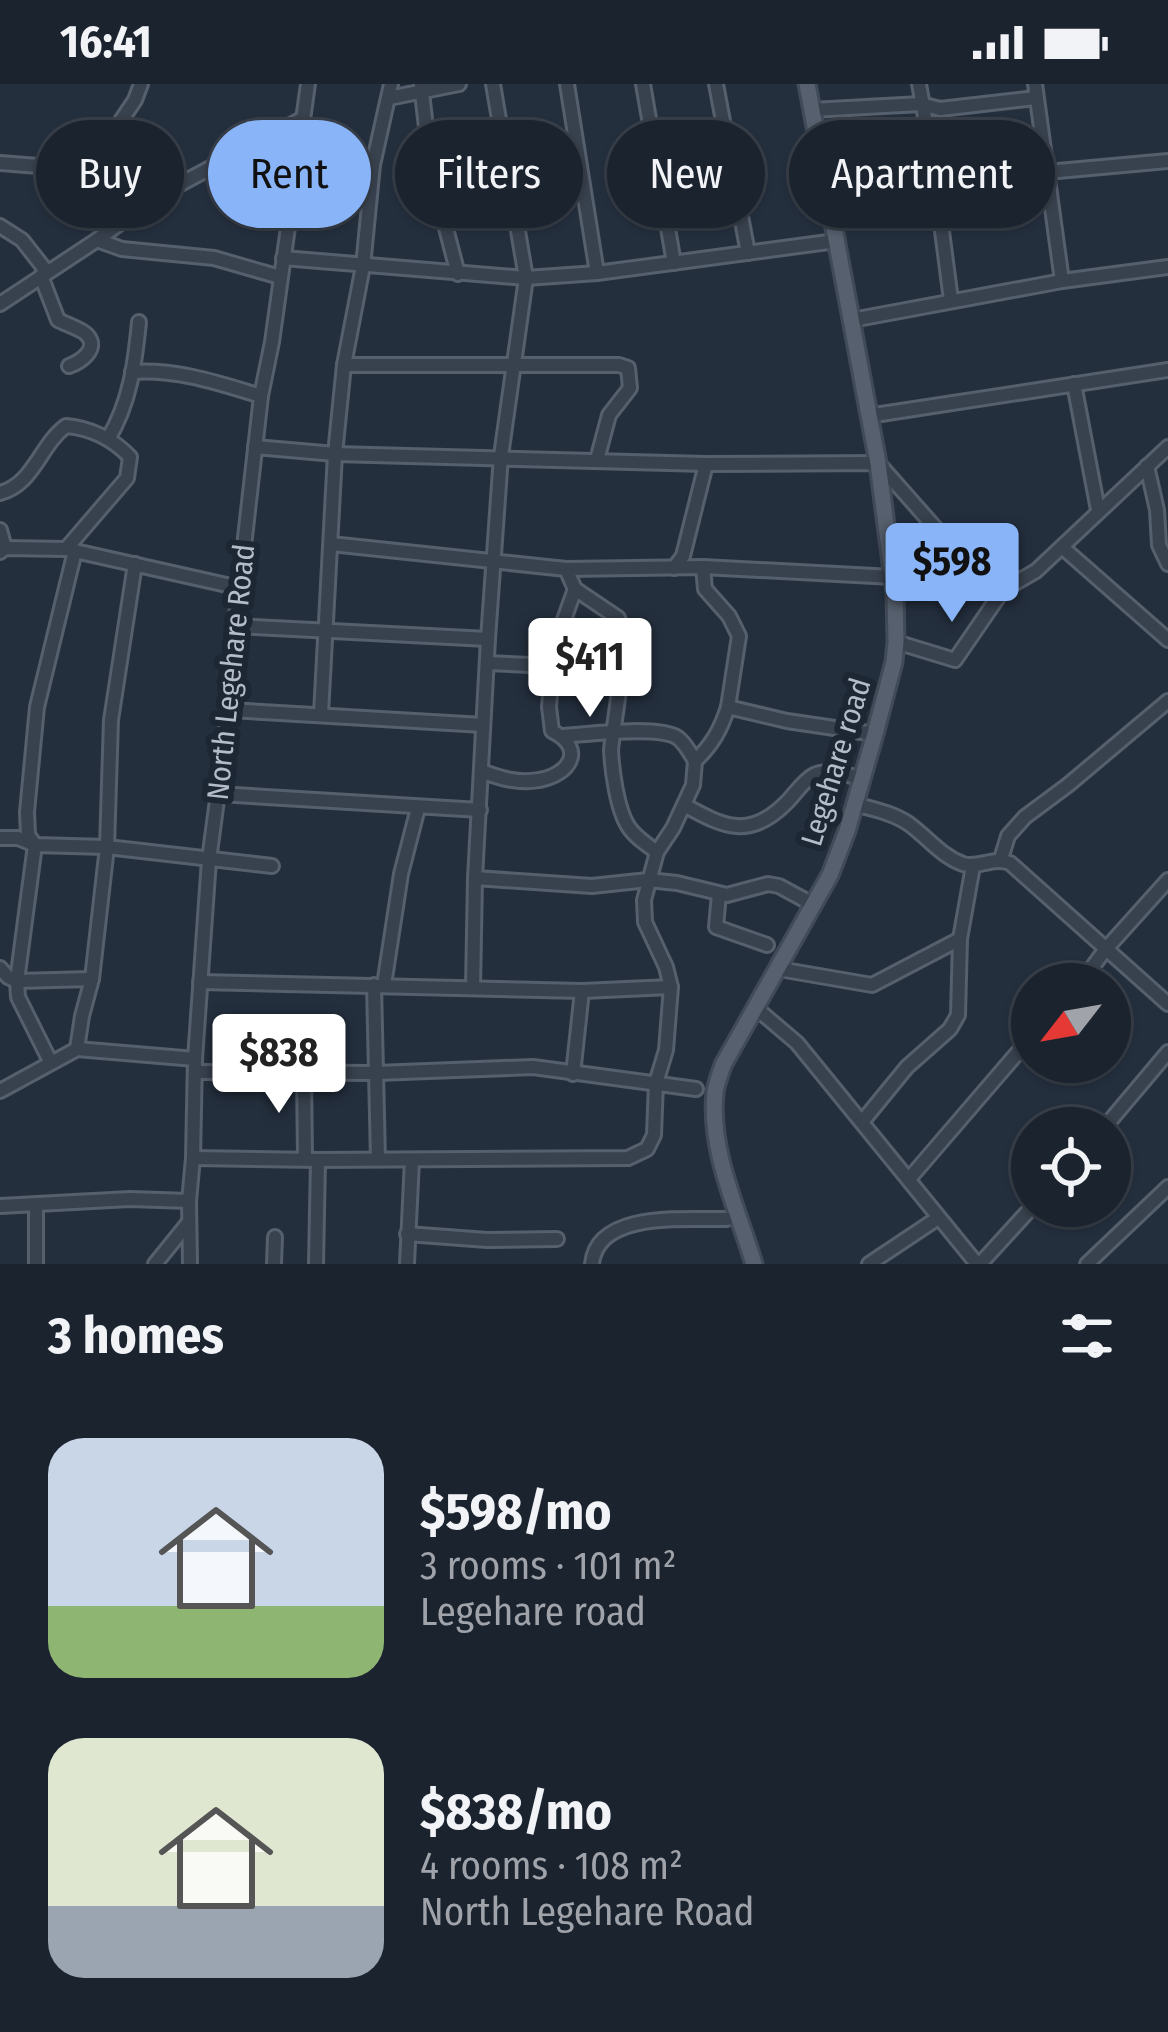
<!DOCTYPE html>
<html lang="en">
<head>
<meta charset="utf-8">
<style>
	body { margin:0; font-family:"Fira Sans Condensed",sans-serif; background:#282f3a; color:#f1f3f6; height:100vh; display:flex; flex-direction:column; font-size:45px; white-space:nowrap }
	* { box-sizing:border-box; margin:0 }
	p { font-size:39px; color:#a0a4aa }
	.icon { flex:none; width:66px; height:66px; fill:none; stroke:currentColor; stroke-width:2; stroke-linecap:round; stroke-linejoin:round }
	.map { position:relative; height:1180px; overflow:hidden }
	.drawer { display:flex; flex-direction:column; background:#1b232e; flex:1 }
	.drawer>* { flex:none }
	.hud { position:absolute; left:36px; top:36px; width:1098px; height:108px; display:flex; gap:24px }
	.needle { width:78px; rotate:239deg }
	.controls { position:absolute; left:1011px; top:879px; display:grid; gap:24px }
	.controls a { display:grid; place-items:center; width:120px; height:120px; border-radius:50%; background:#1b232e; box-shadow:0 3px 9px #0004,0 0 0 3px #39404a; font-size:60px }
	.price { position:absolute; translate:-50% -102px; padding:0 27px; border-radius:12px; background:#fff; color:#222; font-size:39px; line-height:78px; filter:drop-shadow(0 3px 6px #0008) }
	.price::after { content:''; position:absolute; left:50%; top:72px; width:36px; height:27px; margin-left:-18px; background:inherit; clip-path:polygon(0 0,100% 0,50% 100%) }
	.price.active { background:#8ab4f8; color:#111 }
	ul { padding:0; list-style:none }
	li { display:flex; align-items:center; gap:36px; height:300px; padding:0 48px }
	li span { display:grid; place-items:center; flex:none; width:336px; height:240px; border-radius:36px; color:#555 }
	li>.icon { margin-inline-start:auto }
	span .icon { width:144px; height:144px; fill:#fffc; stroke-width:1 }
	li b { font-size:51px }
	h2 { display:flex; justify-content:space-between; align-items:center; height:144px; padding:0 48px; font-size:51px }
	.tag { padding:0 42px; border-radius:54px; background:#1b232e; box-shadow:0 3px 9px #0004,0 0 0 3px #39404a; font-size:42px; line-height:108px }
	.tag.active { background:#8ab4f8; color:#111 }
	.status { display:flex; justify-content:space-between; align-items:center; height:84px; padding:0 60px; background:#1b232e; direction:ltr }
	.status svg { height:33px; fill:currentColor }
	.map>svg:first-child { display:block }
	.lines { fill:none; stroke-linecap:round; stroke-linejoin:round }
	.minor-casing { stroke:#565f6c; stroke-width:18 }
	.major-casing { stroke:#414a57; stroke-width:21 }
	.minor { stroke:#38414e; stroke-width:12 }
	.major { stroke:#56606e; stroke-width:15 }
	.labels { text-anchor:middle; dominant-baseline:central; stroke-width:12; stroke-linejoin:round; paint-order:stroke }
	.street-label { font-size:30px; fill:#b4bcc9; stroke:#1d2633 }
</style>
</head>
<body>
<div class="status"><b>16:41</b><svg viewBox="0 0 49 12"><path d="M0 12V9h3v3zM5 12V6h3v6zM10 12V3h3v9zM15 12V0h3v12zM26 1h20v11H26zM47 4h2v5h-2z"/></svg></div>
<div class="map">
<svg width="1168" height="1180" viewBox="0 0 1168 1180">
	<rect width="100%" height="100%" fill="#242f3e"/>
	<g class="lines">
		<g class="minor-casing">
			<g id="minor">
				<path d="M421 0 431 87 458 190"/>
				<path d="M567 0 597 189"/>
				<path d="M643 0 674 179"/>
				<path d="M716 0 748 169"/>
				<path d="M919 0 933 78 951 216"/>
				<path d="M1035 0 1062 197"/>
				<path d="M389 14 459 0"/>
				<path d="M812 26 921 20 940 25 1036 14"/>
				<path d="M298 66 373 81"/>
				<path d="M0 79 51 83 93 91 110 53 135 16 141 0"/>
				<path d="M1047 88 1168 77"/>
				<path d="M0 142 22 156 47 188"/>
				<path d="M97 156 122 165 214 174 280 193"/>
				<path d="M283 174 526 194 597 189 836 157"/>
				<path d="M41 192 58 236C65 240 82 245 87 251 100 265 80 278 69 282"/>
				<path d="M0 220 97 156 156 113 302 35"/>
				<path d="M852 236 1062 197 1168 183"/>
				<path d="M344 281H619L628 284 630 304 609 331 597 376"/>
				<path d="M132 288C178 285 218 299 261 312"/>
				<path d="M1074 300 1098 426"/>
				<path d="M868 332 1168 286"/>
				<path d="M108 355C130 319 135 279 139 238"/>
				<path d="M255 363 335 370 706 380 878 379 976 490 996 505 1003 506 1036 487 1168 363"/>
				<path d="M1147 382 1157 426 1159 461 1168 480"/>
				<path d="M0 409C34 400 40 361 66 342 90 344 113 355 130 373L127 394 66 465"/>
				<path d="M0 446 5 464"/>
				<path d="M331 460 566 485 703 483 893 493"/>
				<path d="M1062 463 1168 556"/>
				<path d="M0 468 5 464 66 465 240 504"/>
				<path d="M703 483 705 505 729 532 739 552 728 623 787 637 875 650"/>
				<path d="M674 484 683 472 706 380"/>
				<path d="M566 485 575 505 618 534C630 559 614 635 611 666 612 686 617 725 628 742 634 752 647 761 657 768"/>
				<path d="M235 542 488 555"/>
				<path d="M896 558 955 576 1003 506"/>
				<path d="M487 579 553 582"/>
				<path d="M229 626 483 641"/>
				<path d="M321 630 335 370 344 281 363 182 373 81 391 0"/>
				<path d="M563 652C586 650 661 641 678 654 685 659 690 669 695 677"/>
				<path d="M481 687C500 694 518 700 539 696 569 691 587 665 552 647L549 623 554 564 575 505"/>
				<path d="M219 710 480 726"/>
				<path d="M854 720C873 725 893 729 909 740 927 753 941 772 963 780 979 785 993 772 1010 779L1168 920"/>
				<path d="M684 721C724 743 750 756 787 718 795 710 804 696 814 691 827 684 848 692 862 694"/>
				<path d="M0 754H18L35 761 107 763 272 782"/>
				<path d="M1001 775 1008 752 1025 733 1068 701 1168 617"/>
				<path d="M475 794 592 802 648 796 677 799 727 811 768 800 779 802 814 821"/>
				<path d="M719 810 716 843 767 861"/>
				<path d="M0 884 8 893 17 897 92 895"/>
				<path d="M779 885 872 901 960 855"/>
				<path d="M200 898 582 907 671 903"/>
				<path d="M1080 900 1105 866 1168 796"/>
				<path d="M374 901 378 1075"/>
				<path d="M384 901 401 790 418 724"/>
				<path d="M473 904 475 794 488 555 501 372 526 194 493 0"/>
				<path d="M757 925 797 959 977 1180"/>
				<path d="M77 965 82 932 92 895 107 763 111 636 135 480"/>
				<path d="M50 977 18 913 17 897 35 761 28 751 27 728 37 623 75 467"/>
				<path d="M195 988 376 989 533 983 696 1005"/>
				<path d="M304 988 305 1075"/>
				<path d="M573 990 582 907"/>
				<path d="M0 1007 77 965 195 975"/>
				<path d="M862 1038 907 983 950 945 958 931 960 855 973 782"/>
				<path d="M1104 1044 1168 968"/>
				<path d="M193 1074 318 1076 628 1074 647 1065 654 1051 656 999 666 966 671 903 666 883 645 838 644 816 657 768 673 744 693 701 695 677C712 661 721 645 728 623"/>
				<path d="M909 1095 1032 952"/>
				<path d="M0 1122 130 1115 189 1117"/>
				<path d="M407 1150 487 1156 557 1155"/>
				<path d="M36 1180V1122"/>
				<path d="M155 1180 189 1138"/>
				<path d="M190 1180 189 1117 193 1074 195 975 209 776 229 626 235 542 261 312 272 258 308 0"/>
				<path d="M274 1180 275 1153"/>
				<path d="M316 1180 318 1076"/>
				<path d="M407 1180 412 1076"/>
				<path d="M592 1180C597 1126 687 1136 727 1135"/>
				<path d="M869 1180 938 1134"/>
				<path d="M980 1180 1033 1122"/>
				<path d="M1087 1180 1168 1103"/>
			</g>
		</g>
		<g class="major-casing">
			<path id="major" d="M754 1180C738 1126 709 1067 715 1009 716 1000 720 990 723 981L830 791 847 747 875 650 894 578 896 558 895 510 878 379 807 0"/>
		</g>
		<use href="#minor" class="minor"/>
		<use href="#major" class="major"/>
	</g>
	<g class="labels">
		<g class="street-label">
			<text transform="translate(231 588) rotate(-84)">North Legehare Road</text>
			<text transform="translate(836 678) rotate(-73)">Legehare road</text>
		</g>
	</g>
</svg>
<div class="controls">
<a><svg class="needle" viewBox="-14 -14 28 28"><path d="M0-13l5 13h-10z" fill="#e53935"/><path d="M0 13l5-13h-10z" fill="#a0a4aa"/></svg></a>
<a><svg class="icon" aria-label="locate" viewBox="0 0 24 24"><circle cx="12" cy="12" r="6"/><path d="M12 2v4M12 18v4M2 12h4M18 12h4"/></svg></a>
</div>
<b class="price active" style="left:952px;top:541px">$598</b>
<b class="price" style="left:590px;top:636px">$411</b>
<b class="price" style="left:279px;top:1032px">$838</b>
<div class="hud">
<a class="tag">Buy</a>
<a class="tag active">Rent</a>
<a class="tag">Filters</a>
<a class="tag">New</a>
<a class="tag">Apartment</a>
</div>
</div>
<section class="drawer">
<h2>3 homes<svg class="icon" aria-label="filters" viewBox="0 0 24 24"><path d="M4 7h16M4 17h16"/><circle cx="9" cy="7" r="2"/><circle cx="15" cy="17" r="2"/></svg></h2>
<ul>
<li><span style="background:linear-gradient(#c9d6e8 70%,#8fb573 0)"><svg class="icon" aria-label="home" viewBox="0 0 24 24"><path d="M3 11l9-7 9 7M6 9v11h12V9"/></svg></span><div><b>$598/mo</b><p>3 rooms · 101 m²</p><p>Legehare road</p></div></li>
<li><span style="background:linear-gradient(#dfe7d0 70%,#9aa5b1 0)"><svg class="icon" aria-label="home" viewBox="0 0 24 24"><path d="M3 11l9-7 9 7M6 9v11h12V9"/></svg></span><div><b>$838/mo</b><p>4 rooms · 108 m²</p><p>North Legehare Road</p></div></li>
</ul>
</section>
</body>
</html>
